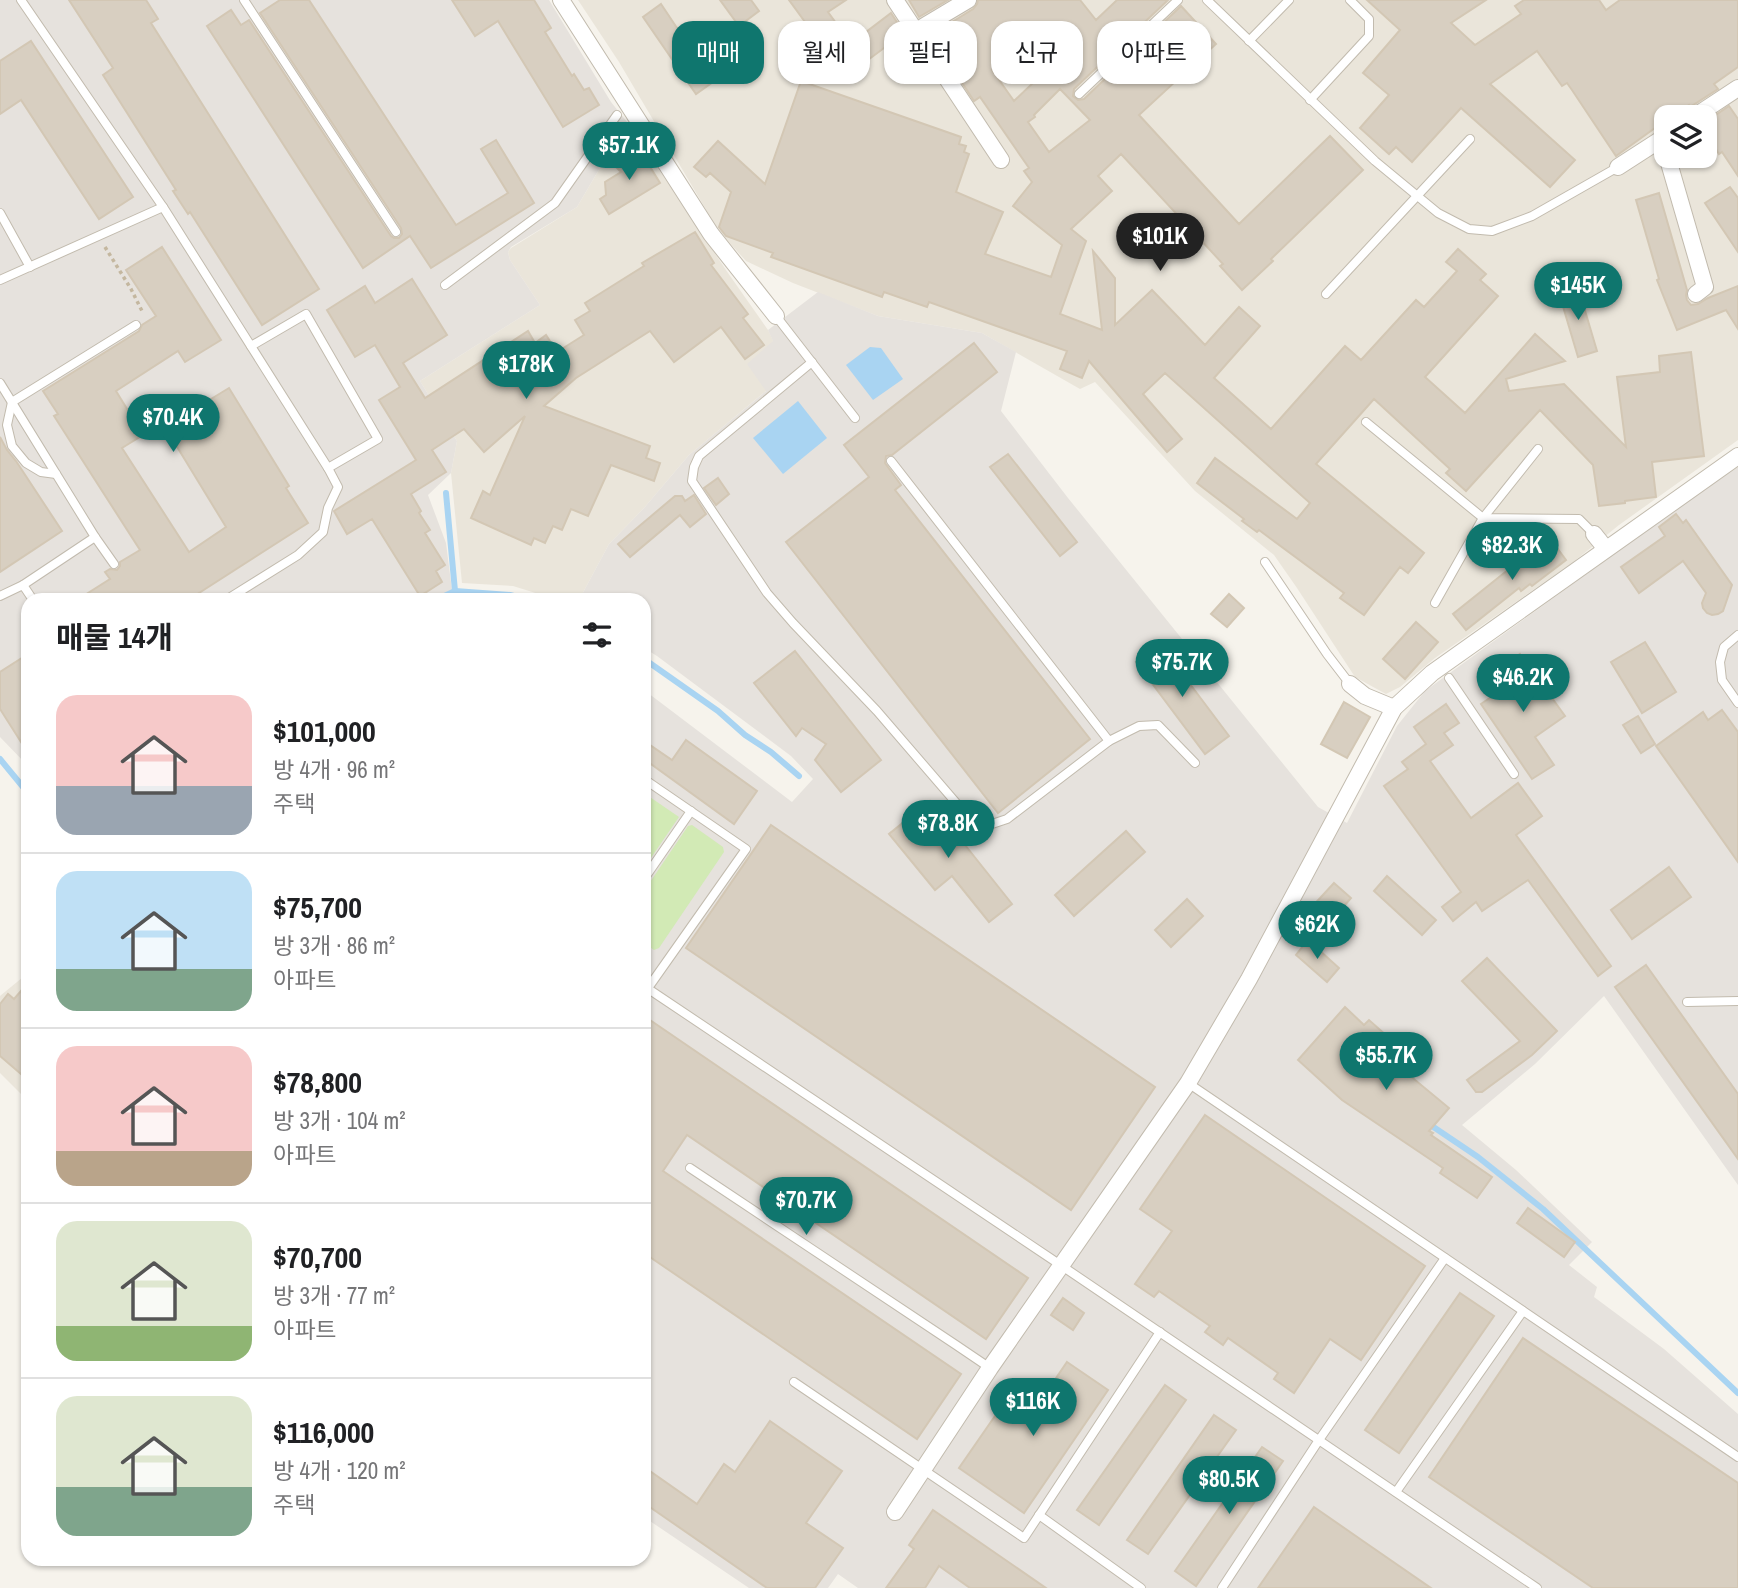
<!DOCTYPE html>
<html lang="ko">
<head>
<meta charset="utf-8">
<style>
	body { margin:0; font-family:"Archivo Narrow","Noto Sans KR",sans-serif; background:#f6f6f6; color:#202124; height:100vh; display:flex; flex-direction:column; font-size:26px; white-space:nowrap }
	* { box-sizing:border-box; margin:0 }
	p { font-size:23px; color:#757577 }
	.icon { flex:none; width:38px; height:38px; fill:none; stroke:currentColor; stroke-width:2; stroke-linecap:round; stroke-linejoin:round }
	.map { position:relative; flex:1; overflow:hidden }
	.panel { position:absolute; left:21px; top:593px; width:630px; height:973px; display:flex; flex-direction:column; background:#fff; border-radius:21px; box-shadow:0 2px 5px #0004 }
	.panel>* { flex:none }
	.guide { position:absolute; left:672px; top:21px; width:665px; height:63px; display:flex; gap:14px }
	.fabs { position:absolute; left:1654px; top:105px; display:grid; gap:14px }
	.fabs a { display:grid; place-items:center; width:63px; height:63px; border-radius:14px; background:#fff; box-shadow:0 2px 5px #0004; font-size:35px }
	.price { position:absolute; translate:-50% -60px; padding:0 16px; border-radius:24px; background:#0f766e; color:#fff; font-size:23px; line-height:46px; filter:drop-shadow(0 2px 4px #0008) }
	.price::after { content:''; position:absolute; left:50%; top:42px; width:21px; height:16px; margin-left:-10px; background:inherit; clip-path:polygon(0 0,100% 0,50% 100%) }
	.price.current { background:#222; color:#fff }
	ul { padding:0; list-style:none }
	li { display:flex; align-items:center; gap:21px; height:175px; padding:0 35px }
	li+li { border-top:2px solid #e0e0e0 }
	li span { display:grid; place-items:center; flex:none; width:196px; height:140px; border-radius:21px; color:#555 }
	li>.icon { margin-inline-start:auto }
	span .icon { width:84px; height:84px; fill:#fffc; stroke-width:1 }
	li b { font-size:30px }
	h2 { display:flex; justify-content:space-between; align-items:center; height:84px; padding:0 35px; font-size:30px }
	.chip { padding:0 24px; border-radius:21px; background:#fff; box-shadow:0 2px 5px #0004; font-size:24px; line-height:63px }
	.chip.current { background:#0f766e; color:#fff }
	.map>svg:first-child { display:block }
	.residential { fill:#eae5da; fill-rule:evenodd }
	.industrial { fill:#e6e2dd }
	.green { fill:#d2eab5 }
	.water { fill:#a9d4f2 }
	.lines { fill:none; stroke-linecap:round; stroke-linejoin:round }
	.stream { stroke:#a9d4f2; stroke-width:6 }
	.building { fill:#d8cfc1; stroke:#d3c7b4; stroke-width:2; fill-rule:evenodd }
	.lane-casing { stroke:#c2bbae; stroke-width:10 }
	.street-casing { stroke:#c2bbae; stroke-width:18 }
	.path { stroke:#c4b79f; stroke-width:3.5; stroke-dasharray:3.5 3.5; stroke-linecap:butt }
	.lane { stroke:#fff; stroke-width:8 }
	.street { stroke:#fff; stroke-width:16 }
</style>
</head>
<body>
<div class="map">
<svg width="1738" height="1588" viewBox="0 0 1738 1588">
	<rect width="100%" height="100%" fill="#f6f3ec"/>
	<g class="residential">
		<path d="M578 0H1738V440L1619 525 1572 563 1435 658 1400 687 1386 694 1355 677 1297 588 1274 555 1195 491 1095 382 1080 389 982 333 878 316 793 283 746 261 718 230 619 62ZM1666 117H1704V156H1666Z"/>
		<path d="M627 122 728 273 768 330 773 340 767 390 689 455 644 508 609 544 579 600H558L513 586 462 583 451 473 457 441 420 381 540 305 510 260 508 252 511 248 577 207Z"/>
		<path d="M28 973V1101L0 1073V996Z"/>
	</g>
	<g class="industrial">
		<path d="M0 0H549L611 102 627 122 577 207 511 247 508 252 510 260 540 305 420 381 457 441 451 473 428 495 446 543 453 598 464 600H28V766L0 737Z"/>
		<path d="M818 292 878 316 982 333 1016 352 1001 411 1068 498 1318 807 1347 823 1397 726 1425 691 1657 523 1738 467V1185L1604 996 1535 1064 1462 1125 1516 1170 1592 1242 1569 1265 1597 1287 1594 1297 1664 1349 1738 1414V1588H858L838 1574 828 1588H749L644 1517V690L792 802 813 779 791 756 657 656 644 648V600H579L609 544 644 508 689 455 766 391 747 364 773 341 768 330Z"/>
	</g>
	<g class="green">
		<path d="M644 793 679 817 644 868Z"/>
		<path d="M692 825 723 847 724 852 659 948 654 950 644 943V891L688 826Z"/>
	</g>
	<g class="water">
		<path d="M870 347 881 348 903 379 873 400 846 365Z"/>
		<path d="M798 401 827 438 783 474 753 438Z"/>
	</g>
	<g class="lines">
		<g class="stream">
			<path d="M446 493 455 591"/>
			<path d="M436 600 455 591 510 595 528 600"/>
			<path d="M644 659 718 711 745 735 771 752 799 776"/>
			<path d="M0 759 28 793"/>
			<path d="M1429 1124 1478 1157 1543 1209 1738 1393"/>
		</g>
	</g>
	<g class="building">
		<path d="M69 0H146L158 19 151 23 319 289 262 325 190 212 188 214 173 191 176 190 103 75 113 68Z"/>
		<path d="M280 0H309L456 225 508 193 481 149 496 140 534 203 431 268 410 236 363 268 207 26 231 10 241 25 249 20 391 236 394 238H399L402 234 401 228 260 13Z"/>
		<path d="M452 0H534L551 28 545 32 572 76 574 74 584 90 589 88 599 105 563 127 498 21 475 36Z"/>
		<path d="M720 0H751L759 11 739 26Z"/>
		<path d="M789 0H846L828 12 836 23 817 37 809 25 808 26Z"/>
		<path d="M909 0H948L919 17Z"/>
		<path d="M978 0H1080L1096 20 1117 0H1168L1074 89 1073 96 1078 100 1084 99 1181 6 1216 44 1139 115 1239 224 1330 136 1363 170 1271 259 1273 261 1242 290 1220 266 1223 264 1121 154 1098 176 1112 191 1071 229 1086 241 1060 314 1102 330 1093 251 1115 278V325L1152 290 1205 345 1239 307 1260 326 1214 378 1271 429 1345 346 1361 360 1416 300 1424 307 1457 271 1446 262 1458 249 1486 274 1480 280 1498 296 1425 377 1465 413 1535 334 1565 361 1506 379 1509 391 1564 384 1626 447 1617 377 1660 372 1659 356 1691 352 1704 456 1652 462 1656 497 1625 501V503L1599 506 1593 465 1540 410 1466 491 1446 473 1450 469 1374 399 1316 464 1424 553 1408 573 1400 567 1364 615 1340 598 1344 593 1259 530 1257 532 1242 521 1244 519 1197 483 1215 458 1297 519 1310 503 1165 373 1143 394 1182 439 1167 452 1089 361 1082 378 1060 369 1067 351 929 302 927 307 884 292 882 297 771 257 773 253 726 236 719 227 731 192 710 173 706 177 694 167 718 141 765 184 801 81 961 137 959 144 966 146 964 152 969 154 956 192 1003 212 985 254 1051 277 1062 245 1013 206 1032 182 1024 171 1029 168 980 97 974 101 931 35 973 9 977 4ZM1043 33 1057 57 1054 61 1055 62 1014 101 992 70 1011 56 1010 54ZM1060 89 1090 120 1049 152 1028 122 1035 117 1034 115Z"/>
		<path d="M1367 0H1486L1451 23 1475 45 1521 14 1515 6 1524 0H1599L1606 10 1620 0H1738V67L1714 84 1718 89 1690 107 1689 105 1671 117H1666V120L1616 156 1572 90 1567 83 1562 86 1537 51 1490 84 1575 160 1550 187 1461 108 1412 162 1396 147 1389 154 1360 128 1389 95 1363 73 1400 30Z"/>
		<path d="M661 4 713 82 696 94 643 17Z"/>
		<path d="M891 13 904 33 868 60 853 42Z"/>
		<path d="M31 41 133 197 99 219 21 100 0 114V61Z"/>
		<path d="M1729 106 1738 119V176L1722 152 1719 154 1714 146 1711 148 1704 142V123Z"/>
		<path d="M639 149 660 183 609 214 600 199 606 195 605 182 621 172 614 165Z"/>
		<path d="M1730 187 1738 198V252L1705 203Z"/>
		<path d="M1659 193 1687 290 1686 295 1687 300 1691 305 1698 304 1708 298 1738 286V329L1726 310 1677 330 1657 280 1659 279 1636 200Z"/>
		<path d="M695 232 714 263 711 265 748 314 743 318 764 345 745 359 721 327 674 362 650 331 576 378 544 406 650 446 646 458 660 463 654 481 611 465 588 516 571 509 562 530 553 526 545 543 534 538 531 545 471 518 483 491 490 495 525 416 484 452 464 429 432 450 446 472 411 494 421 511 419 513 430 530 425 533 445 565 436 571 442 582 420 596 372 519 347 534 334 511 416 460 379 400 400 387 375 345 355 357 327 310 365 286 375 303 412 279 447 335 403 363 425 398 528 331 535 343 546 335 557 352 584 335 575 320 590 311 585 303 644 266 642 263Z"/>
		<path d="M162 247 221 340 185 362 178 351 116 391 143 435 122 448 189 552 226 527 165 427 229 388 289 486 286 488 308 523 188 600H77L110 579 105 572 110 569 117 570 120 566V562L140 550 54 416 58 414 43 391 139 331 142 325 156 316 126 270Z"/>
		<path d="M1578 287 1597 351 1578 357 1559 293Z"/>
		<path d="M974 343 997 372 892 455 886 456 885 463 901 485 895 490 1090 739 998 813 786 542 869 477 844 445Z"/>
		<path d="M0 437 7 450 16 461 62 531 0 572Z"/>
		<path d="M1008 454 1077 542 1060 556 990 467Z"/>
		<path d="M718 478 729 494 716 505 704 488Z"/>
		<path d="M694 495 706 514 690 527 680 515 630 557 618 544 675 496H682L685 501Z"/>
		<path d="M1676 514 1683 523 1686 520 1732 585 1723 611 1718 614 1712 615 1707 613 1703 608 1702 603 1706 593 1683 561 1639 593 1621 567 1665 536 1659 527Z"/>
		<path d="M1549 537 1566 560 1532 586 1530 584 1521 591 1519 588 1466 630 1453 614Z"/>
		<path d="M1229 594 1244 608 1227 627 1211 614Z"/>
		<path d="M1416 622 1438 642 1405 679 1383 659Z"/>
		<path d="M1645 642 1676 692 1642 713 1611 662Z"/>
		<path d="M1160 644 1229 736 1205 754 1136 662Z"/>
		<path d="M795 651 881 760 841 792 815 760 826 744 802 728 796 736 754 683Z"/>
		<path d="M28 654V753L0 709V672Z"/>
		<path d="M1520 654 1565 716 1535 737 1554 765 1532 779 1481 704 1504 688 1494 673Z"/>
		<path d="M1344 702 1370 717 1347 758 1321 744Z"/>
		<path d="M1446 704 1459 723 1444 733 1453 745 1430 761 1471 818 1518 783 1542 816 1516 835 1611 966 1598 976 1528 880 1482 911 1476 902 1453 921 1442 907 1461 892 1384 786 1408 769 1402 762 1426 744 1414 727Z"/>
		<path d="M1722 710 1738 732V862L1656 746 1703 712 1708 720Z"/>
		<path d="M1638 716 1655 744 1641 753 1623 725Z"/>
		<path d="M686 740 757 791 734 824 644 759V741L672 760Z"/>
		<path d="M930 801 1012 904 989 922 952 876 935 890 889 834Z"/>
		<path d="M771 825 1155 1087 1071 1210 686 948Z"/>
		<path d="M1126 831 1145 852 1074 916 1055 895Z"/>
		<path d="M1669 867 1691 897 1632 939 1611 910Z"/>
		<path d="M1387 876 1436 920 1422 935 1374 891Z"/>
		<path d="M1334 883 1351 898 1316 938 1298 922Z"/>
		<path d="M1187 899 1203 916 1171 947 1155 930Z"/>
		<path d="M1308 940 1339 968 1327 982 1296 955Z"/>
		<path d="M1487 958 1557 1031 1532 1055 1482 1092H1476L1467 1080 1520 1041 1462 981Z"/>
		<path d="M1646 965 1738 1094V1159L1615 987Z"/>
		<path d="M28 983V1080L0 1056V1004L8 994 14 999Z"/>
		<path d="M1345 1007 1364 1025 1369 1020 1413 1059 1410 1062 1416 1067 1409 1075 1449 1108 1429 1131 1433 1133 1431 1135 1492 1177 1477 1198 1440 1173 1443 1168 1342 1100 1298 1060Z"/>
		<path d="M644 1016 1028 1278 986 1339 687 1135 663 1171 961 1374 917 1439 644 1253Z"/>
		<path d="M1205 1115 1425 1266 1361 1360 1330 1339 1294 1393 1274 1379 1278 1373 1228 1338 1223 1345 1205 1332 1210 1326 1159 1291 1154 1297 1135 1284 1172 1231 1140 1209Z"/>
		<path d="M1528 1208 1575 1242 1564 1257 1517 1223Z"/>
		<path d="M1460 1293 1494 1316 1399 1453 1365 1430Z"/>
		<path d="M1063 1298 1084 1313 1073 1330 1051 1315Z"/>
		<path d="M1523 1338 1738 1483V1588H1593L1429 1477Z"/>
		<path d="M1067 1362 1108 1390 1024 1513 959 1468 1011 1393 1035 1409Z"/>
		<path d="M1165 1385 1186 1400 1099 1525 1077 1510Z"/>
		<path d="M1214 1415 1236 1430 1148 1554 1127 1540Z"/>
		<path d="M770 1421 842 1471 806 1523 843 1548 815 1588H767L644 1503V1467L697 1504 724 1464 735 1472Z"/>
		<path d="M1262 1447 1283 1461 1196 1586 1175 1571Z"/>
		<path d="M1314 1507 1363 1541 1431 1588H1258Z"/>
		<path d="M933 1510 991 1550 1046 1588H970L939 1566 925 1588H886L914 1549 909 1545Z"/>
	</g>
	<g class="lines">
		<g class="lane-casing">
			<g id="lane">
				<path d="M21 0 163 207 328 468 338 487 328 508 323 532 298 555 226 600"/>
				<path d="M244 0 396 232"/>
				<path d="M1207 0 1375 161 1438 213 1469 229 1492 231 1532 216 1618 167"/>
				<path d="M1249 41 1289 0"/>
				<path d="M1079 94 1178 0"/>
				<path d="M1310 100 1369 36V19L1350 0"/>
				<path d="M0 213 30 267"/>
				<path d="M0 280 163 207"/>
				<path d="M445 285 555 203 617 115"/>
				<path d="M1326 294 1470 139"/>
				<path d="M776 316 855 418"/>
				<path d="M251 346 306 314 378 439 328 468"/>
				<path d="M812 362 699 456 694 467 692 481 767 593 793 623 877 711 964 812 986 826 1007 819 1109 741 1139 726 1158 725 1195 763"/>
				<path d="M0 383 95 537 114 564"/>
				<path d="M1366 422 1483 518 1579 519 1594 534"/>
				<path d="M891 461 1109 741"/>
				<path d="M56 474 41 472 26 463 12 446 7 425 12 402 136 325"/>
				<path d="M1265 562 1327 654 1350 684"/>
				<path d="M23 585 95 537"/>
				<path d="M0 596 23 585 33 600"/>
				<path d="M1435 603 1483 518 1538 449"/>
				<path d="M1738 635 1724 647 1720 662 1722 680 1738 703"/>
				<path d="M1449 678 1514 774"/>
				<path d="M644 779 746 849 648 988"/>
				<path d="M644 879 691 811"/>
				<path d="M644 986 1062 1266 1537 1588"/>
				<path d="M1687 1002 1738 1001"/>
				<path d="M1188 1083 1738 1457"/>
				<path d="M690 1168 956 1345 990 1368"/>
				<path d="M794 1382 1024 1538 1160 1332"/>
				<path d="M1396 1492 1523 1311"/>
				<path d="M1039 1515 1141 1588"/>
				<path d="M1222 1588 1319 1440 1445 1258"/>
			</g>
		</g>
		<g class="street-casing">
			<g id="street">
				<path d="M561 0 711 234 776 316"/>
				<path d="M895 0 1001 160"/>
				<path d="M916 31 968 0"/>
				<path d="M1694 117 1738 88"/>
				<path d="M1667 156 1705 287 1696 294"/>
				<path d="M1618 167 1666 136"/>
				<path d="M1594 534 1606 549"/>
				<path d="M1350 684 1365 696 1394 708"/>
				<path d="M895 1512 990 1368 1188 1083 1249 979 1394 708 1432 673 1738 456"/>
			</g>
		</g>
		<path class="path" d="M105 247 131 289 143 313"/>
		<use href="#lane" class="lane"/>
		<use href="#street" class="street"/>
	</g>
</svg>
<div class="fabs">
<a><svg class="icon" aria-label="layers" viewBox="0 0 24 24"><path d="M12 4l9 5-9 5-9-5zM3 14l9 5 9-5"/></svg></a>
</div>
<b class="price" style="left:629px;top:182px">$57.1K</b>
<b class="price current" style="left:1160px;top:273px">$101K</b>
<b class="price" style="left:1578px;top:322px">$145K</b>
<b class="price" style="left:526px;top:401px">$178K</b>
<b class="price" style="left:173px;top:454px">$70.4K</b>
<b class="price" style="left:1512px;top:582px">$82.3K</b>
<b class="price" style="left:1182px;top:699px">$75.7K</b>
<b class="price" style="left:1523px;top:714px">$46.2K</b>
<b class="price" style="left:948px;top:860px">$78.8K</b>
<b class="price" style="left:1317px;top:961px">$62K</b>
<b class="price" style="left:1386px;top:1092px">$55.7K</b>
<b class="price" style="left:806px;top:1237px">$70.7K</b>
<b class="price" style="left:1033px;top:1438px">$116K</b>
<b class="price" style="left:1229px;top:1516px">$80.5K</b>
<div class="guide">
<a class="chip current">매매</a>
<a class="chip">월세</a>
<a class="chip">필터</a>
<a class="chip">신규</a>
<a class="chip">아파트</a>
</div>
<section class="panel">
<h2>매물 14개<svg class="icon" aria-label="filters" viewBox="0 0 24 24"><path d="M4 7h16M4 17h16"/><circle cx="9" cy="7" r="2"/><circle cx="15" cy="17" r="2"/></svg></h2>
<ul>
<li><span style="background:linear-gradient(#f6c9c9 65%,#9aa5b1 0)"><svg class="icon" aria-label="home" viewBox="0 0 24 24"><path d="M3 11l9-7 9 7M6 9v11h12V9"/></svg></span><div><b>$101,000</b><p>방 4개 · 96 m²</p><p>주택</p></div></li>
<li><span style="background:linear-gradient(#bfe0f5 70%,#7fa58c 0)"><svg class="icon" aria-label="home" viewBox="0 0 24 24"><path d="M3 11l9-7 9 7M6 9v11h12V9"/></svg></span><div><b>$75,700</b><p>방 3개 · 86 m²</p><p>아파트</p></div></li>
<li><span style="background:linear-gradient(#f6c9c9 75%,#b9a48a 0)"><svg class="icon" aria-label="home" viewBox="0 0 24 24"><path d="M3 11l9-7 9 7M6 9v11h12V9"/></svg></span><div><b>$78,800</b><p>방 3개 · 104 m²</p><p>아파트</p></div></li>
<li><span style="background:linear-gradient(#dfe7d0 75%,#8fb573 0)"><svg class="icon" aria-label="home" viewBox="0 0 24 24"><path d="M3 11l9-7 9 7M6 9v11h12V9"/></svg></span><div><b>$70,700</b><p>방 3개 · 77 m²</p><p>아파트</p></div></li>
<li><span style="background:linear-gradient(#dfe7d0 65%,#7fa58c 0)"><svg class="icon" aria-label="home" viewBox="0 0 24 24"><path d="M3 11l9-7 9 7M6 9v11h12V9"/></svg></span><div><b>$116,000</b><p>방 4개 · 120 m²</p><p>주택</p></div></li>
</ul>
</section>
</div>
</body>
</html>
